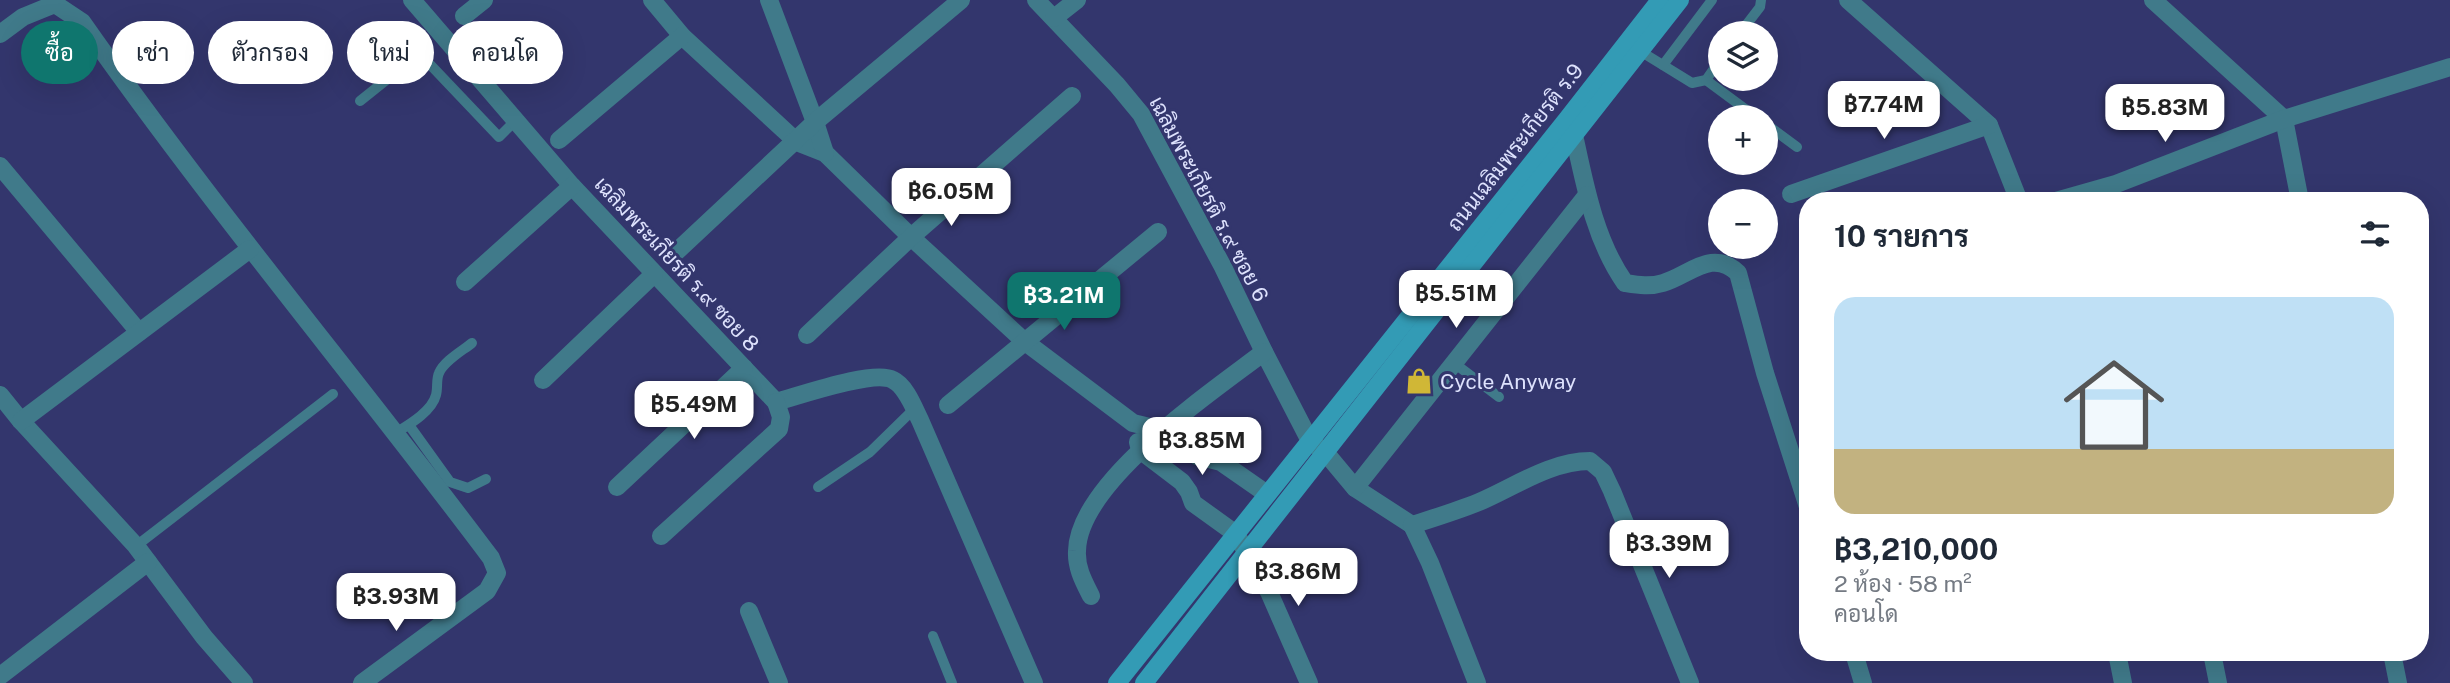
<!DOCTYPE html>
<html lang="th">
<head>
<meta charset="utf-8">
<style>
	body { margin:0; font-family:"Public Sans",Sarabun,sans-serif; background:#f2f2f3; color:#1f2937; height:100vh; display:flex; flex-direction:column; font-size:26px; white-space:nowrap }
	* { box-sizing:border-box; margin:0 }
	p { font-size:23px; color:#747a83 }
	.icon { flex:none; width:38px; height:38px; fill:none; stroke:currentColor; stroke-width:2; stroke-linecap:round; stroke-linejoin:round }
	.map { position:relative; flex:1; overflow:hidden }
	.panel { position:absolute; left:1799px; top:192px; width:630px; height:469px; display:flex; flex-direction:column; background:#fff; border-radius:28px; box-shadow:0 7px 28px #0002 }
	.panel>* { flex:none }
	.hud { position:absolute; left:21px; top:21px; width:665px; height:63px; display:flex; gap:14px }
	.fabs { position:absolute; left:1708px; top:21px; display:grid; gap:14px }
	.fabs a { display:grid; place-items:center; width:70px; height:70px; border-radius:50%; background:#fff; box-shadow:0 7px 28px #0002; font-size:35px }
	.price { position:absolute; translate:-50% -60px; padding:0 16px; border-radius:14px; background:#fff; color:#222; font-size:23px; line-height:46px; filter:drop-shadow(0 2px 4px #0008) }
	.price::after { content:''; position:absolute; left:50%; top:42px; width:21px; height:16px; margin-left:-10px; background:inherit; clip-path:polygon(0 0,100% 0,50% 100%) }
	.price.current { background:#0f766e; color:#fff }
	ul { padding:0; list-style:none }
	li { display:grid; align-content:center; gap:14px; height:371px; padding:0 35px }
	li+li { border-top:2px solid #e0e1e3 }
	li span { display:grid; place-items:center; height:217px; border-radius:21px; color:#555 }
	li>.icon { margin-inline-start:auto }
	span .icon { width:126px; height:126px; fill:#fffc; stroke-width:1 }
	li b { font-size:30px }
	h2 { display:flex; justify-content:space-between; align-items:center; height:84px; padding:0 35px; font-size:30px }
	.chip { padding:0 24px; border-radius:32px; background:#fff; box-shadow:0 7px 28px #0002; font-size:24px; line-height:63px }
	.chip.current { background:#0f766e; color:#fff }
	.map>svg:first-child { display:block }
	.lines { fill:none; stroke-linecap:round; stroke-linejoin:round }
	.lane { stroke:#407a8a; stroke-width:10 }
	.street { stroke:#407a8a; stroke-width:18 }
	.secondary { stroke:#339bb5; stroke-width:18 }
	.labels { text-anchor:middle; dominant-baseline:central; stroke-width:6; stroke-linejoin:round; paint-order:stroke }
	.street-label { font-size:21px; fill:#dee2fd; stroke:#33366d }
	.poi-label { font-size:21px; fill:#dee2fd; stroke:#33366d; text-anchor:start }
</style>
</head>
<body>
<div class="map">
<svg width="2450" height="683" viewBox="0 0 2450 683">
	<rect width="100%" height="100%" fill="#33366d"/>
	<g class="lines">
		<g class="lane">
			<path d="M1740 33 1760 7 1761 0"/>
			<path d="M1640 51 1692 83 1706 80 1720 60"/>
			<path d="M1663 65 1712 0"/>
			<path d="M1706 80 1756 117"/>
			<path d="M360 101 415 57 422 56 499 137 515 121"/>
			<path d="M1766 124 1797 147"/>
			<path d="M1454 363 1499 397"/>
			<path d="M409 425 450 482 468 488 486 479"/>
			<path d="M397 432C410 424 432 411 436 395 438 388 436 379 439 373 444 361 462 351 472 343"/>
			<path d="M818 487 870 452 914 409"/>
			<path d="M136 546 333 394"/>
			<path d="M933 636 952 683"/>
		</g>
		<g class="street">
			<path d="M412 0 572 186 776 402C799 396 874 369 893 380 906 386 914 408 920 420L1034 683"/>
			<path d="M652 0 682 36 797 142 825 153 911 237 1024 341 1133 423 1162 430 1197 456 1221 462 1267 494"/>
			<path d="M769 0 815 122 825 153"/>
			<path d="M1036 0 1117 85 1141 114 1223 267 1264 352 1310 441 1325 452 1355 488 1412 525"/>
			<path d="M1848 0 1989 125 2019 201"/>
			<path d="M2153 0 2284 119"/>
			<path d="M464 16 484 0"/>
			<path d="M1054 18 1077 0"/>
			<path d="M0 34 23 17 55 4 82 22C211 206 356 378 491 558L497 573 487 591 362 683"/>
			<path d="M2284 119 2300 201"/>
			<path d="M1574 135C1585 186 1595 240 1625 283 1638 285 1650 287 1663 283 1690 275 1712 248 1738 273L1765 373 1808 507"/>
			<path d="M559 140 682 36"/>
			<path d="M0 166 139 332"/>
			<path d="M1791 194 1989 125"/>
			<path d="M2056 201 2116 184 2284 119 2450 67"/>
			<path d="M675 253 815 122 961 0"/>
			<path d="M465 282 572 186"/>
			<path d="M807 335 911 237 1072 96"/>
			<path d="M543 380 654 274"/>
			<path d="M0 395 21 421 136 546 204 637 244 683"/>
			<path d="M948 405 1158 232"/>
			<path d="M21 421 250 249"/>
			<path d="M1138 442 1140 450 1182 482 1189 492 1193 503 1236 534 1269 592 1309 683"/>
			<path d="M617 487 744 368"/>
			<path d="M1355 488 1587 195"/>
			<path d="M661 536 779 429 781 417 776 402"/>
			<path d="M1091 596C1084 582 1076 568 1077 551 1078 482 1213 391 1264 352"/>
			<path d="M749 611 779 683"/>
			<path d="M1854 653 1863 683"/>
			<path d="M2117 653 2123 683"/>
			<path d="M2212 653 2218 683"/>
			<path d="M2392 653 2398 683"/>
			<path d="M0 676 148 562"/>
			<path d="M1477 683 1430 563 1412 525C1434 518 1457 511 1479 502 1514 487 1551 461 1590 461L1603 472 1612 491 1690 683"/>
		</g>
		<g class="secondary">
			<path d="M1117 683 1567 119 1660 0"/>
			<path d="M1144 683 1680 0"/>
		</g>
	</g>
	<defs>
		<g id="shop-bare" transform="scale(2.1)"><path d="M-5-2.5h2.3a2.7 3.5 0 0 1 5.4 0H5L5.5 6h-11ZM-1.5-2.5h3a1.5 2.3 0 0 0-3 0Z" fill="#d0b736" stroke="#33366d" stroke-width="2.5" paint-order="stroke"/></g>
	</defs>
	<g fill-rule="evenodd">
		<use href="#shop-bare" x="1419" y="381"/>
	</g>
	<g class="labels">
		<g class="street-label">
			<text transform="translate(1515 147) rotate(-52)">ถนนเฉลิมพระเกียรติ ร.9</text>
			<text transform="translate(1209 199) rotate(62)">เฉลิมพระเกียรติ ร.๙ ซอย 6</text>
			<text transform="translate(677 264) rotate(47)">เฉลิมพระเกียรติ ร.๙ ซอย 8</text>
		</g>
		<g class="poi-label">
			<text x="1440" y="381">Cycle Anyway</text>
		</g>
	</g>
</svg>
<div class="fabs">
<a><svg class="icon" aria-label="layers" viewBox="0 0 24 24"><path d="M12 4l9 5-9 5-9-5zM3 14l9 5 9-5"/></svg></a>
<a>+</a>
<a>−</a>
</div>
<b class="price" style="left:1884px;top:141px">฿7.74M</b>
<b class="price" style="left:2165px;top:144px">฿5.83M</b>
<b class="price" style="left:951px;top:228px">฿6.05M</b>
<b class="price" style="left:1456px;top:330px">฿5.51M</b>
<b class="price current" style="left:1064px;top:332px">฿3.21M</b>
<b class="price" style="left:694px;top:441px">฿5.49M</b>
<b class="price" style="left:1202px;top:477px">฿3.85M</b>
<b class="price" style="left:1669px;top:580px">฿3.39M</b>
<b class="price" style="left:1298px;top:608px">฿3.86M</b>
<b class="price" style="left:396px;top:633px">฿3.93M</b>
<div class="hud">
<a class="chip current">ซื้อ</a>
<a class="chip">เช่า</a>
<a class="chip">ตัวกรอง</a>
<a class="chip">ใหม่</a>
<a class="chip">คอนโด</a>
</div>
<section class="panel">
<h2>10 รายการ<svg class="icon" aria-label="filters" viewBox="0 0 24 24"><path d="M4 7h16M4 17h16"/><circle cx="9" cy="7" r="2"/><circle cx="15" cy="17" r="2"/></svg></h2>
<ul>
<li><span style="background:linear-gradient(#bfe0f5 70%,#c2b280 0)"><svg class="icon" aria-label="home" viewBox="0 0 24 24"><path d="M3 11l9-7 9 7M6 9v11h12V9"/></svg></span><div><b>฿3,210,000</b><p>2 ห้อง · 58 m²</p><p>คอนโด</p></div></li>
</ul>
</section>
</div>
</body>
</html>
